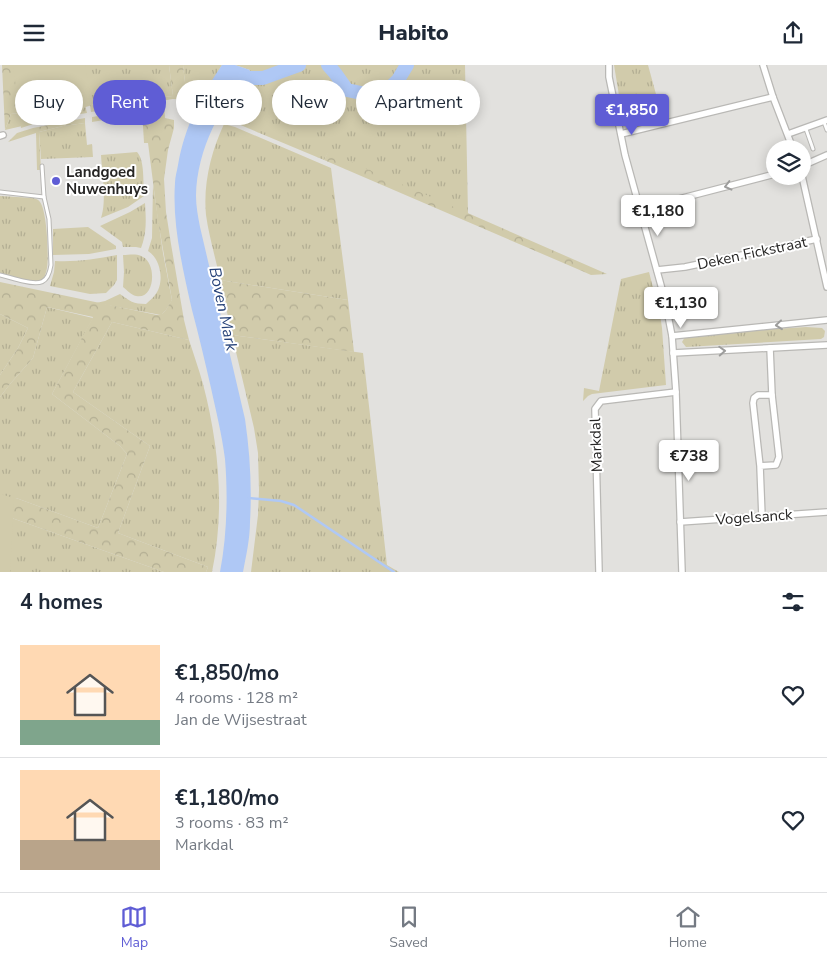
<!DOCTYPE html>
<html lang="en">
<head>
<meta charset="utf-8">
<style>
	body { margin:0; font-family:"Nunito Sans",sans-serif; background:#f2f2f3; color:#1f2937; height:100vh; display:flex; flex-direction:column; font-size:19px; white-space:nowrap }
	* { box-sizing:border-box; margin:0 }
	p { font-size:16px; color:#747a83 }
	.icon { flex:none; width:28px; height:28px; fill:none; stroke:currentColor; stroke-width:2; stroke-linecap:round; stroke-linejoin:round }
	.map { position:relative; height:507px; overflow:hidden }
	.panel { display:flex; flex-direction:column; background:#fff; flex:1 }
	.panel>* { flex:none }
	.guide { position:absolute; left:15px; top:15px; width:500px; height:45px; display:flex; gap:10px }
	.controls { position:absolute; left:766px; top:75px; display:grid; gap:10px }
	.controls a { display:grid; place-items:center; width:45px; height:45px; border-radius:50%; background:#fff; box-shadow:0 2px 12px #0003; font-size:25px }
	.price { position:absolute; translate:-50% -42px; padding:0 11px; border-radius:5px; background:#fff; color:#222; font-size:16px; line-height:32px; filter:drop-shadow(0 1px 2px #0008) }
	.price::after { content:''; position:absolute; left:50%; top:30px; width:15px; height:11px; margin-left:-8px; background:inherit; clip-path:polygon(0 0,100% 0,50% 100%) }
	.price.on { background:#5f5dd5; color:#fff }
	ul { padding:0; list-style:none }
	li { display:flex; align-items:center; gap:15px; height:125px; padding:0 20px }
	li+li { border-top:1px solid #e0e1e3 }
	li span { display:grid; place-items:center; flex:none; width:140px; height:100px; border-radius:0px; color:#555 }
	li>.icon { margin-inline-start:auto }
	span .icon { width:60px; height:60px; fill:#fffc; stroke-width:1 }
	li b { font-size:21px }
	h2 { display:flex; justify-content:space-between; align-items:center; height:60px; padding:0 20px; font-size:21px }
	.tag { padding:0 18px; border-radius:22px; background:#fff; box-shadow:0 2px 12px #0003; font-size:18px; line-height:45px }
	.tag.on { background:#5f5dd5; color:#fff }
	header { display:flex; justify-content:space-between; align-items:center; height:65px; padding:0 20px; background:#fff; font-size:22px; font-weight:800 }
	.tab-bar { display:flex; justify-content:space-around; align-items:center; height:70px; border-top:1px solid #e0e1e3; background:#fff; font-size:14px; color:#747a83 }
	.tab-bar a { display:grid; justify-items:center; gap:2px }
	.tab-bar .on { color:#5f5dd5 }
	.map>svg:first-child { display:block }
	.grass { fill:url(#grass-tufts) }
	.forest { fill:url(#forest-crowns) }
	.park { fill:#d1cbab }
	.water { fill:#afc8f5 }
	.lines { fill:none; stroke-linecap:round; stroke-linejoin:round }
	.stream { stroke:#afc8f5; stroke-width:2.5 }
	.river { stroke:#afc8f5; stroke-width:14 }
	.lane-casing { stroke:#b9b8b5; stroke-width:5 }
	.street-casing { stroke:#b9b8b5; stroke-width:8 }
	.lane { stroke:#fff; stroke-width:3 }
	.street { stroke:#fff; stroke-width:5.5 }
	.oneway { stroke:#9d9d9c }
	.poi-dot { fill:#5f5dd5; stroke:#fff; stroke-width:2 }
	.labels { text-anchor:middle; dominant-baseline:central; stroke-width:4; stroke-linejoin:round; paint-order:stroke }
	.poi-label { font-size:15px; font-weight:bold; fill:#262524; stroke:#fff; text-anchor:start }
	.street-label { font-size:15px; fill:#262524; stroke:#fff }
	.water-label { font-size:16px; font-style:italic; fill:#264279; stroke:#fff }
</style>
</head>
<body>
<header><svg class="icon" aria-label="menu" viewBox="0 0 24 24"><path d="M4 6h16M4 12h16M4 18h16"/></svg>Habito<svg class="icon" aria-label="share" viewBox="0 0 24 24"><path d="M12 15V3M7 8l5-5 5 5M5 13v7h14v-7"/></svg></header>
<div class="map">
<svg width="827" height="507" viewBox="0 0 827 507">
	<defs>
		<pattern id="grass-tufts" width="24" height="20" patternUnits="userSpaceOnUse" patternTransform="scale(1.25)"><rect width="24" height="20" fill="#d1cbab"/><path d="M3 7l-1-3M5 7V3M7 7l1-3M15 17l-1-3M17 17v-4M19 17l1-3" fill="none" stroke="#b3ae93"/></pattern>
		<pattern id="forest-crowns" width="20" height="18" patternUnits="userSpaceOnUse" patternTransform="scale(1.25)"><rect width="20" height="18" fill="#d1cbab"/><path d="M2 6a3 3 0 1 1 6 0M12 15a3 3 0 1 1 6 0" fill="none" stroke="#b3ae93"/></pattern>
	</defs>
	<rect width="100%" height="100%" fill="#e2e1de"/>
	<g class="grass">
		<path d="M82 0H169L173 31 90 40Z"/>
		<path d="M183 0H222L198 40 187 35Z"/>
		<path d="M235 0H465L468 149 328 88 324 95 219 51 222 44 250 5Z"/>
		<path d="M614 0H648L662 51 624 61Z"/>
		<path d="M85 40 87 48 61 52 5 65 11 49Z"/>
		<path d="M85 58 87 80 92 79 93 92 41 94 39 67 63 61Z"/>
		<path d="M224 59 235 62 331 103 348 235 220 215C216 194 209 172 206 150 203 119 211 87 224 59Z"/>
		<path d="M137 87C145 95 143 119 144 131L128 142 101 153C107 136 102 108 101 90Z"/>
		<path d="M153 119 163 188 172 235 166 245 161 250 96 238 105 236 120 229C130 236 133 239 146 239 149 236 153 233 155 230 165 218 161 194 148 186L152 173Z"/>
		<path d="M0 131 33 133C36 134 38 134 40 137 47 146 49 191 47 203 46 209 44 213 41 218L0 209Z"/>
		<path d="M145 138C146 154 147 168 141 183L136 182H123L122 177 100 161 130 147Z"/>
		<path d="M88 162 116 181V184L89 189 53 190V164Z"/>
		<path d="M117 190V215L114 220 106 228 90 229 50 221 54 207 55 196C77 197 95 194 117 190Z"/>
		<path d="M123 190C129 190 137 188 143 192 157 199 155 235 136 231 131 230 127 225 123 222L124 207Z"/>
		<path d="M649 207 660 249 662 263 666 320 592 329 588 331 583 336 584 323 599 326 621 214Z"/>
		<path d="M47 242 93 253 52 329 120 381 127 389 98 463 16 433 0 444V332L10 319 33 293Z"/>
		<path d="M0 249 28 263 18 283 0 310Z"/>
		<path d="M112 257 189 275C194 290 199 305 203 319 219 380 225 445 212 507H206L208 502 118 468 150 381 73 327Z"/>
		<path d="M806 262 822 263 825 266 824 272 821 274 686 282 682 277 685 272 744 266Z"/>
		<path d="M232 270 363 288 387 500 399 507H251L258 450 259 425 258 388 254 363Z"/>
		<path d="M9 452 164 507H7Z"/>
	</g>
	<g class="forest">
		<path d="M2 0H77L85 40 11 49 5 65Z"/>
		<path d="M169 0H183L187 35 173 34 91 47 90 40 173 31Z"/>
		<path d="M164 40 165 53 174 55V63L168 85 164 114 166 147 171 179 184 255 189 275 112 257 73 327 150 381 118 468 208 502 206 507H164L9 452 7 507H0V444C5 439 9 433 16 433L98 463 127 389 120 381 52 329 93 252 47 242 33 293 10 319 0 332V310L18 283 28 263 0 249V217L157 250C166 250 167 241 172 235L158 156 148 78H144L143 61 140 49 92 57V52Z"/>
		<path d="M85 53V58L63 61 39 67 41 105H37L36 68 8 77 17 68 33 63Z"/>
		<path d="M328 87 607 209 591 210 582 206 324 95Z"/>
		<path d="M220 215 348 235 354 287 232 270Z"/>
	</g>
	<g class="park">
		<path d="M13 0H85L92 40 21 63Z"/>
		<path d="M0 429 14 433 10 507H0Z"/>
	</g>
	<path class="water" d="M222 0H235L250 5C221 41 197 83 196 131 196 141 198 152 200 162L245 354C250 388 252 422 250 457 250 474 246 491 243 507H220C227 471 228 430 225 394 222 370 216 346 211 323 205 297 199 271 192 245 183 205 172 160 175 118 175 112 177 106 178 100 185 61 200 32 222 0Z"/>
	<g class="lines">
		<path class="stream" d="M249 433 281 436 294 440 394 507"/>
		<g class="river">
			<path d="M328 0 335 8 347 25 380 32 398 15 407 0"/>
			<path d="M228 13H263L299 0"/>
		</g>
		<g class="lane-casing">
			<g id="lane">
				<path d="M824 57 827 65"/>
				<path d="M806 64 813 84"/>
				<path d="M0 127 44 132"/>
				<path d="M0 210C8 212 15 214 23 216 40 220 48 219 51 200L49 154 44 132 42 101"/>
			</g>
		</g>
		<g class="street-casing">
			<g id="street">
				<path d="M609 0V12L625 90 665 235 672 271 676 327 682 507"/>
				<path d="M763 0 773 32 793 84"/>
				<path d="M621 69 773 32"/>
				<path d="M788 69 827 55"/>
				<path d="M0 71 3 70"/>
				<path d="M802 101 827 90"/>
				<path d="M802 111 827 222"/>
				<path d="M640 144 775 109"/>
				<path d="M657 205 685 202 817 174"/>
				<path d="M672 271 827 255"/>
				<path d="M770 283 772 330"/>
				<path d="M673 288 827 280"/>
				<path d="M760 401 776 400 779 392 772 330H758L754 333 753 338 760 401 762 452"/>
				<path d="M680 457 827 447"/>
				<path d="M599 507 595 344 601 336 676 327"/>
			</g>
		</g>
		<use href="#lane" class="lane"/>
		<use href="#street" class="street"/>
	</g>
	<defs><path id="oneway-chevron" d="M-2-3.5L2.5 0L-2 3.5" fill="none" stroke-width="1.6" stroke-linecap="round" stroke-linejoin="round" transform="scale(1.25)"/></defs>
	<g class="oneway">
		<use href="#oneway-chevron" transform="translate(728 121) rotate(166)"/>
		<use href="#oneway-chevron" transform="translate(779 260) rotate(174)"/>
		<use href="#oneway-chevron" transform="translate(722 286) rotate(-3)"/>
	</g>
	<circle class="poi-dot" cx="56" cy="116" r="5"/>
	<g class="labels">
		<g class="poi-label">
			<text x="66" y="107">Landgoed<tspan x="66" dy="17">Nuwenhuys</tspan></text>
		</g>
		<g class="street-label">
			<text transform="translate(752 188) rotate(-12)">Deken Fickstraat</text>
			<text transform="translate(596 380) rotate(-92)">Markdal</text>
			<text transform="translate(754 452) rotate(-4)">Vogelsanck</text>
		</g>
		<g class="water-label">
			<text transform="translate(223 244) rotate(78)">Boven Mark</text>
		</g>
	</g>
</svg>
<div class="controls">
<a><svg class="icon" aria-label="layers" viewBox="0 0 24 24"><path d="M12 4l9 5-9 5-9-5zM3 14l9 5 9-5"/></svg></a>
</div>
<b class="price on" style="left:632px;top:71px">€1,850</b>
<b class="price" style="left:658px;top:172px">€1,180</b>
<b class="price" style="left:681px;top:264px">€1,130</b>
<b class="price" style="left:689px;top:417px">€738</b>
<div class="guide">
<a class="tag">Buy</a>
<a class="tag on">Rent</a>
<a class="tag">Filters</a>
<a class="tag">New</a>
<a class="tag">Apartment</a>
</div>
</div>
<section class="panel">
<h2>4 homes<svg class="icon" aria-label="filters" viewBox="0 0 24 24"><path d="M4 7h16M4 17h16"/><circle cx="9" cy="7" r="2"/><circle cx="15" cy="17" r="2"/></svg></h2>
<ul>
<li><span style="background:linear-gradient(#ffd9b3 75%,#7fa58c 0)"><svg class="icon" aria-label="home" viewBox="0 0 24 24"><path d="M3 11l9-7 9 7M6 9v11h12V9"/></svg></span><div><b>€1,850/mo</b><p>4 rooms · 128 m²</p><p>Jan de Wijsestraat</p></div><svg class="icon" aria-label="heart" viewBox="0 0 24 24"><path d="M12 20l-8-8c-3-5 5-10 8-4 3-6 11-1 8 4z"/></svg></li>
<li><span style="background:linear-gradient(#ffd9b3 70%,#b9a48a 0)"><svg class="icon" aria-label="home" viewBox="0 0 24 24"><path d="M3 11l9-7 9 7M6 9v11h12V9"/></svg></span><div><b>€1,180/mo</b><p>3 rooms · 83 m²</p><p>Markdal</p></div><svg class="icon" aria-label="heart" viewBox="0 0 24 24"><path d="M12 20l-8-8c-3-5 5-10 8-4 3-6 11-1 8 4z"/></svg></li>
</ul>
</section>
<nav class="tab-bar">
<a class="on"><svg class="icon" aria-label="map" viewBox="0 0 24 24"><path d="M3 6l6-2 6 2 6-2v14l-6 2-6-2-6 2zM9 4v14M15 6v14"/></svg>Map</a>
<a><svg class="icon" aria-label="saved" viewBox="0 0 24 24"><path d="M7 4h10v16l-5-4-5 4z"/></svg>Saved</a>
<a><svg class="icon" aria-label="home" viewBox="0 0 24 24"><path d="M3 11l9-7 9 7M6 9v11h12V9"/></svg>Home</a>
</nav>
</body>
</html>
